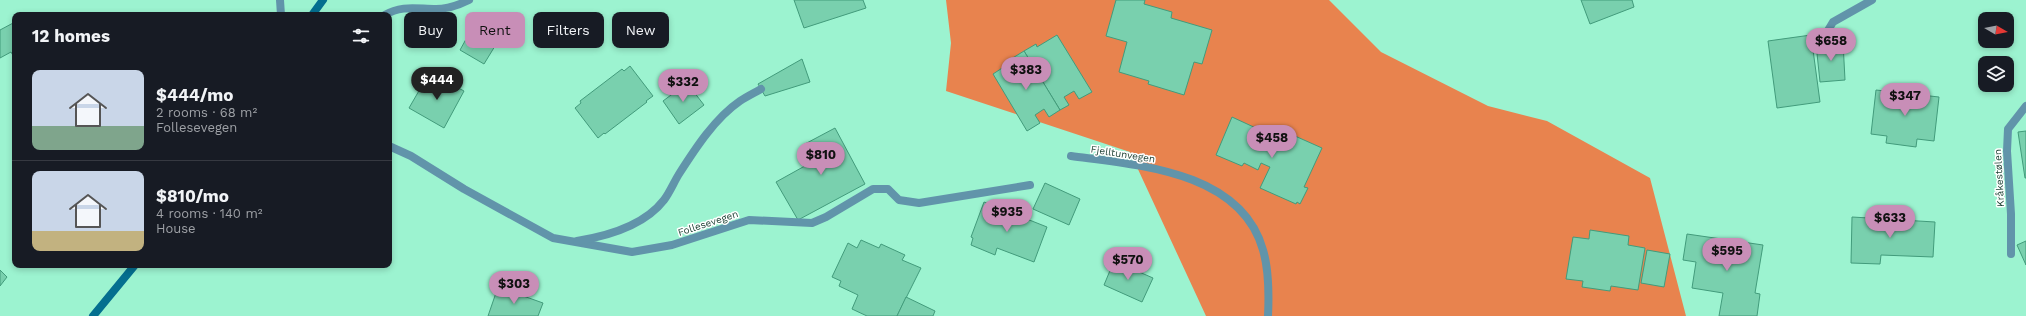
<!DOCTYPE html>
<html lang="en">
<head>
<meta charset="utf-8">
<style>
	body { margin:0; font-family:"Work Sans",sans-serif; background:#20242c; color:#f1f3f6; height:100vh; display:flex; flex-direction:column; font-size:15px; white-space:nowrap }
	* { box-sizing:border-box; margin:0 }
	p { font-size:13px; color:#9ea1a6 }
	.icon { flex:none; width:22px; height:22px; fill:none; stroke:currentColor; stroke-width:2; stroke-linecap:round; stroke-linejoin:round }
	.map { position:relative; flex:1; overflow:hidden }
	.panel { position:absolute; left:12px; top:12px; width:380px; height:256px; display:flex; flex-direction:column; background:#171b24; border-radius:8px; box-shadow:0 2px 6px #0003 }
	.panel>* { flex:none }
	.top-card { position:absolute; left:404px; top:12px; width:380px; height:36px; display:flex; gap:8px }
	.needle { width:26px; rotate:99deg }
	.tools { position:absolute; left:1978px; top:12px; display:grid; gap:8px }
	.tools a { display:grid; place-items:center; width:36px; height:36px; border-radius:8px; background:#171b24; box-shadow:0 2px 6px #0003; font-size:20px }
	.price { position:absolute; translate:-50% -34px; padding:0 9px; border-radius:14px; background:#c88eb7; color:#111; font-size:13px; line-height:26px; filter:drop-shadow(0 1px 2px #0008) }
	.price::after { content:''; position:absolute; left:50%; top:24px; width:12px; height:9px; margin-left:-6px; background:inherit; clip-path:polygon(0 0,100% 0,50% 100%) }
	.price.active { background:#222; color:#fff }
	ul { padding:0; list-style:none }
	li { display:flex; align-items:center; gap:12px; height:100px; padding:0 20px }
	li+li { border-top:1px solid #363941 }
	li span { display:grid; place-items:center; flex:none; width:112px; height:80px; border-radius:8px; color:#555 }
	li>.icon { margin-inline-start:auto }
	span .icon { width:48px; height:48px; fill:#fffc; stroke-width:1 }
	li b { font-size:17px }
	h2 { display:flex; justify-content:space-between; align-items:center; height:48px; padding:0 20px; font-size:17px }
	.chip { padding:0 14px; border-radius:8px; background:#171b24; box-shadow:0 2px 6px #0003; font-size:14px; line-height:36px }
	.chip.active { background:#c88eb7; color:#111 }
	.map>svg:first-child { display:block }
	.forest { fill:#e8834e }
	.building { fill:#79d0ae; stroke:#429b7b }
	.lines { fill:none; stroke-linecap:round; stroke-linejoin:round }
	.lane { stroke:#6194aa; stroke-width:8 }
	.secondary { stroke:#046f8f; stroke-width:8 }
	.labels { text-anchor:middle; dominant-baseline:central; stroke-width:3; stroke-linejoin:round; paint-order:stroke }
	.street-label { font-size:10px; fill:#193e30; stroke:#fff }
</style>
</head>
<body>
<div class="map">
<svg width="2026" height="316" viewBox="0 0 2026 316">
	<rect width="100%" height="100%" fill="#9cf3d0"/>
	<path class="forest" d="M946 0H1329L1381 52 1488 106 1547 121 1650 178 1686 316H1206L1130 152 946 91 951 43Z"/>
	<g class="building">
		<path d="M794 0H863L866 8 804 28Z"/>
		<path d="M1116 0H1145L1144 4 1172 12 1171 18 1212 30 1202 64 1194 62 1184 95 1148 84 1149 81 1119 72 1127 42 1106 36Z"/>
		<path d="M1581 0H1632L1634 7 1590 24Z"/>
		<path d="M495 14 508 22 493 45 495 46 484 64 460 50 470 32 475 35 479 27Z"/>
		<path d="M15 22V59L11 52 0 58V30Z"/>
		<path d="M1057 35 1092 92 1079 99 1074 91 1064 97 1069 105 1060 110 1024 51 1036 44 1037 47Z"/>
		<path d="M1811 35 1820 102 1777 108 1768 41Z"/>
		<path d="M1843 42 1845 80 1820 82 1816 44Z"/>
		<path d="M1024 51 1060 110 1049 117 1044 109 1035 115 1040 123 1027 131 993 74 1013 61 1011 59Z"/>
		<path d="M802 59 810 82 765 96 758 84Z"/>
		<path d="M630 66 653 96 646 101 647 102 605 134 604 133 598 138 575 108 581 103 580 101 622 69 624 71Z"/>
		<path d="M434 75 464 91 444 128 409 108 420 89 425 92Z"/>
		<path d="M687 83 704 105 679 124 663 101Z"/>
		<path d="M1876 90 1939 97 1934 141 1917 139 1916 147 1886 143 1887 136 1871 134Z"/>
		<path d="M1232 117 1258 129 1256 131 1281 143 1286 132 1322 148 1304 187 1308 188 1300 204 1297 202 1296 204 1260 188 1270 167 1261 163 1258 170 1244 163 1242 166 1216 155Z"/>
		<path d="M835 128 865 184 798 220 776 182 812 162 803 145Z"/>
		<path d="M2026 131V178H2025L2018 132Z"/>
		<path d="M1045 183 1080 199 1069 225 1033 209Z"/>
		<path d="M984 202 1047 227 1034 262 997 248 995 255 971 245 973 238 971 237Z"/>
		<path d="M1852 217 1935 222 1933 257 1881 255 1880 264 1851 263Z"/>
		<path d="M1590 230 1629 236 1628 245 1645 248 1638 290 1611 286 1610 291 1582 287 1583 281 1566 279 1573 237 1589 239Z"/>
		<path d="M1687 234 1763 245 1755 293 1760 294 1757 316H1719L1723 293 1692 288 1696 262 1683 260Z"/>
		<path d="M861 240 879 248 881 244 905 255 902 260 921 268 897 316H867L852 309 858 295 839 286 841 281 832 277 848 243 857 248Z"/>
		<path d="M2026 241V265L2017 245Z"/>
		<path d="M1647 250 1670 254 1664 287 1641 283Z"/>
		<path d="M1114 261 1153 278 1142 302 1104 285Z"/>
		<path d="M0 270 7 277 0 286Z"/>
		<path d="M498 287 543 303 538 316H488Z"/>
		<path d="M906 297 935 311 933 316H897Z"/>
	</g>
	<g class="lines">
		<g class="lane">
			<path d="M280 0 281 15"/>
			<path d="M385 15C401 5 417 9 436 9 448 9 459 5 469 0"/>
			<path d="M1827 32 1833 22 1872 0"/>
			<path d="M389 146 411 156 464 189 553 238 632 252 672 245 749 220 812 223 826 217 873 189H888L899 200 919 203 1030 185"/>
			<path d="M1071 156C1138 165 1241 171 1263 250 1269 270 1269 295 1268 316"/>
			<path d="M577 241C608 236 644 226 664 200 670 192 674 182 679 174 695 149 715 118 740 101 746 97 754 93 761 89"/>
			<path d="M2011 254V214L2007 151 2008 129 2026 106"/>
		</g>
		<g class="secondary">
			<path d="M312 15 323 0"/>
			<path d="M93 316 135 265"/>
		</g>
	</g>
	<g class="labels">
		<g class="street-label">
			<text transform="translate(1123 154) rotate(9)">Fjelltunvegen</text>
			<text transform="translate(1999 178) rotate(-93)">Kråkestølen</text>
			<text transform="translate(708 223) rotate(-18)">Follesevegen</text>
		</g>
	</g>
</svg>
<div class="tools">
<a><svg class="needle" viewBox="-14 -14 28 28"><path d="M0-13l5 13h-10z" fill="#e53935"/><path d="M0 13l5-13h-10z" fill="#9ea1a6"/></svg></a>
<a><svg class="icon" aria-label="layers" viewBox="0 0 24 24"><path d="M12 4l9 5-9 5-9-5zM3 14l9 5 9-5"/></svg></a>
</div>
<b class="price" style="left:1831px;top:62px">$658</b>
<b class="price" style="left:1026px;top:91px">$383</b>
<b class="price active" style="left:437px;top:101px">$444</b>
<b class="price" style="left:683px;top:103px">$332</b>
<b class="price" style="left:1905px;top:117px">$347</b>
<b class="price" style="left:1272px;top:159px">$458</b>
<b class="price" style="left:821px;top:176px">$810</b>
<b class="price" style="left:1007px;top:233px">$935</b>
<b class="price" style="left:1890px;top:239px">$633</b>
<b class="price" style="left:1727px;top:272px">$595</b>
<b class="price" style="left:1128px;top:281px">$570</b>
<b class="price" style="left:514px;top:305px">$303</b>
<div class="top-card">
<a class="chip">Buy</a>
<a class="chip active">Rent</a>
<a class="chip">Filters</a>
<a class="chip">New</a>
</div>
<section class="panel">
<h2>12 homes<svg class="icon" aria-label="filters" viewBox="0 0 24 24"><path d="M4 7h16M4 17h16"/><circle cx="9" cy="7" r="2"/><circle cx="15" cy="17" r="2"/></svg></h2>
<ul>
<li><span style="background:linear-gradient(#c9d6e8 70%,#7fa58c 0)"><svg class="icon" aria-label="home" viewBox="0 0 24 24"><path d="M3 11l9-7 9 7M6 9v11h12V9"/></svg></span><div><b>$444/mo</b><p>2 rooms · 68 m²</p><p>Follesevegen</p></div></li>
<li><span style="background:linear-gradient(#c9d6e8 75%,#c2b280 0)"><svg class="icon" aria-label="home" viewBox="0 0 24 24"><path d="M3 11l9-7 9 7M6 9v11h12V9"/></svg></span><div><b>$810/mo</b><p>4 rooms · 140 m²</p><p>House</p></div></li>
</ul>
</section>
</div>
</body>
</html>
